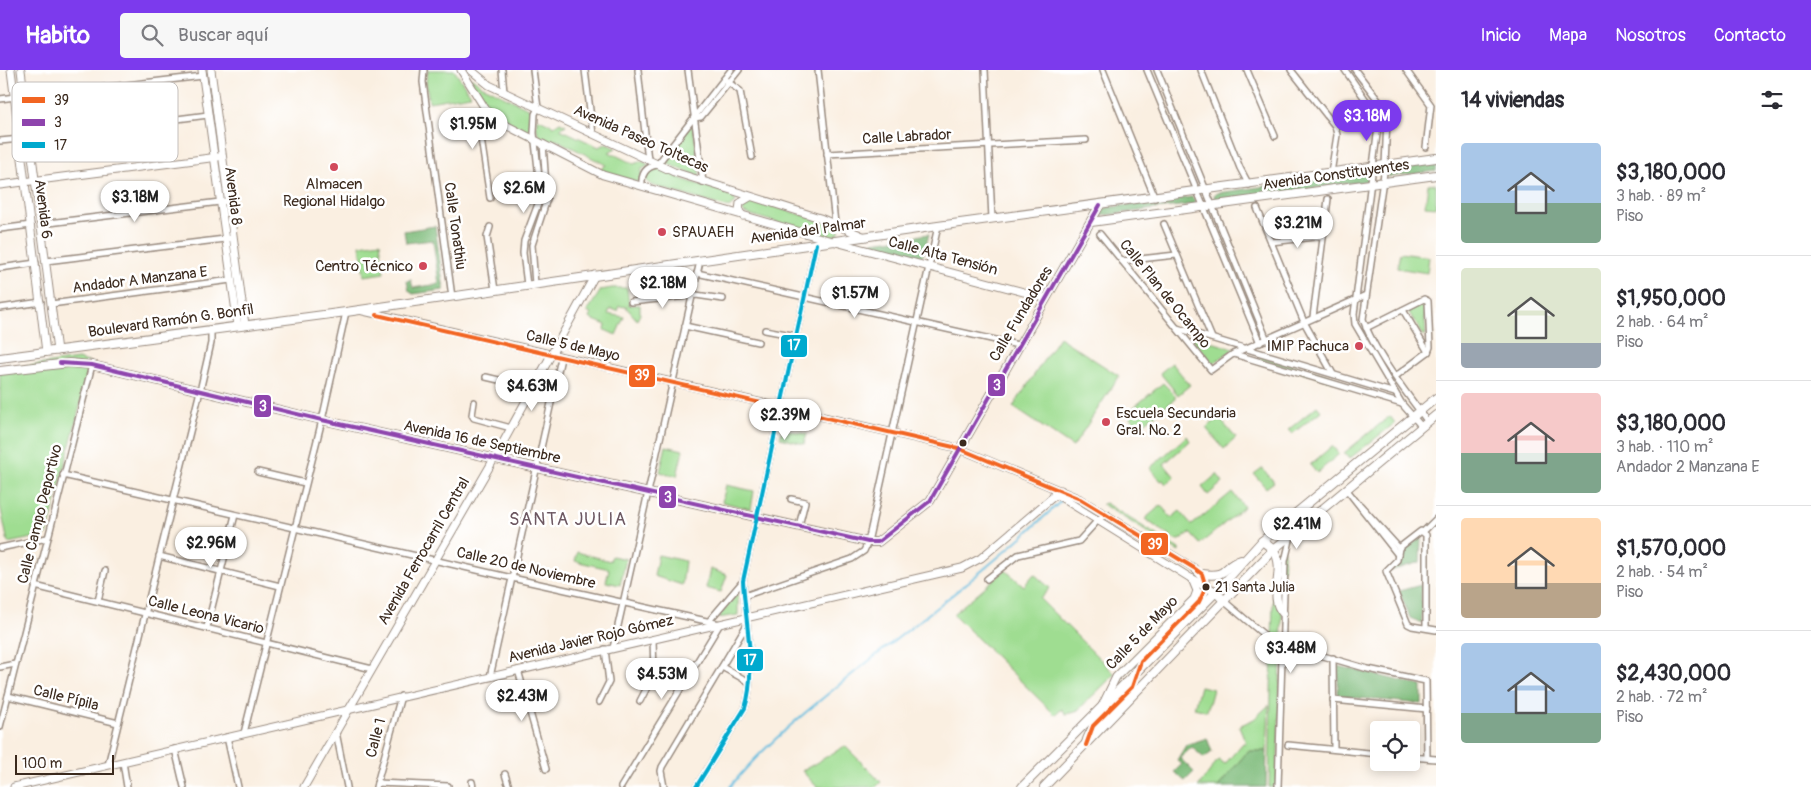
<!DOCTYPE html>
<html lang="es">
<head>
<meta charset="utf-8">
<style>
	body { margin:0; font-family:Pangolin,sans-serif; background:#f7f7f7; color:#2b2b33; height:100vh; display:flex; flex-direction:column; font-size:19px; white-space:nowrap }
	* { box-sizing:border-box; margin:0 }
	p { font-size:16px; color:#7c7c81 }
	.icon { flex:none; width:28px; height:28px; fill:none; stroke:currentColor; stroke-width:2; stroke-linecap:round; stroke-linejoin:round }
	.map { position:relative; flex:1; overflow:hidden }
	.details { display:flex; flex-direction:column; background:#fff; width:375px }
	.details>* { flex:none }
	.controls { position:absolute; left:1370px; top:651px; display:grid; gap:10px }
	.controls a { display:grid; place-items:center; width:50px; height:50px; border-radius:5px; background:#fff; box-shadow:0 2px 12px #0003; font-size:25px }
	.scale { position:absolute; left:15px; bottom:12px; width:99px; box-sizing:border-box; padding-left:5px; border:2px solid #3b2a1e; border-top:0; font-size:14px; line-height:18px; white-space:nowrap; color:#3b2a1e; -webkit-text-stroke:4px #fff; paint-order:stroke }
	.price { position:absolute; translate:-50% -42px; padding:0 11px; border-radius:18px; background:#fff; color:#222; font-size:16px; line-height:32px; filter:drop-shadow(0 1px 2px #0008) }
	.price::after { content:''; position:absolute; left:50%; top:30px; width:15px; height:11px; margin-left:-8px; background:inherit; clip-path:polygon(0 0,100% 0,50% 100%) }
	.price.current { background:#7c3aed; color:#fff }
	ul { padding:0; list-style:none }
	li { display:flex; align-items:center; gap:15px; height:125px; padding:0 25px }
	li+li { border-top:1px solid #e1e1e2 }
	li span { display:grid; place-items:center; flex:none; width:140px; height:100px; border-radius:5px; color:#555 }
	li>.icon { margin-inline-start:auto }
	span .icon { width:60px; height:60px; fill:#fffc; stroke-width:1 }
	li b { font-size:21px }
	h2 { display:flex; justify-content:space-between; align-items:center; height:60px; padding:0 25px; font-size:21px }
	header { display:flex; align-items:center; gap:30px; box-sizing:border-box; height:70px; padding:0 25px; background:#7c3aed; color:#fff }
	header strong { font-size:24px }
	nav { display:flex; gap:28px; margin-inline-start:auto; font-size:18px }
	.search { width:350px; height:45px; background:#f7f7f7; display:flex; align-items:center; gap:12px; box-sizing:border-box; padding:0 18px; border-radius:5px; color:#7c7c81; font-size:19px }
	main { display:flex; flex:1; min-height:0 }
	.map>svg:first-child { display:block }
	.green { fill:#9fdd91; stroke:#6d8458 }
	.forest { fill:#7fbc7b; stroke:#5d734c }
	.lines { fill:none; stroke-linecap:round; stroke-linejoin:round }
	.stream { stroke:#63bde0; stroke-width:2 }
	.street-casing { stroke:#9a8c80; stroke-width:8 }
	.secondary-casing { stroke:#9a8c80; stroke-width:9 }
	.primary-casing { stroke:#9a8c80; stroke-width:10 }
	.street { stroke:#fff; stroke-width:5 }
	.secondary { stroke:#fff; stroke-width:7 }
	.primary { stroke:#fff; stroke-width:8 }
	.bus-1-casing { stroke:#fff; stroke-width:8 }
	.bus-2-casing { stroke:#fff; stroke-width:8 }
	.bus-3-casing { stroke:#fff; stroke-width:8 }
	.bus-1 { stroke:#f26522; stroke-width:4 }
	.bus-2 { stroke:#8e44ad; stroke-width:4 }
	.bus-3 { stroke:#00a9ce; stroke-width:4 }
	.poi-dot { fill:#d1495b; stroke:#fff; stroke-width:2 }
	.bus-dot { fill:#3b2a1e; stroke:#fff; stroke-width:2 }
	.labels { text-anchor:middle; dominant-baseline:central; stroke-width:5; stroke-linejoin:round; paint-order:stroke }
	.bus-label { font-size:14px; fill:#3b2a1e; stroke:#fff; text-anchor:start }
	.street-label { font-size:15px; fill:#3b2a1e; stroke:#fff }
	.poi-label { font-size:15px; fill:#3b2a1e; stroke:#fff; text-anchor:start }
	.quarter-label { font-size:18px; letter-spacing:1px; fill:#6c5761; stroke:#fff }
	.key { fill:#fff; stroke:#c4bfbc; stroke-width:1 }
	.key-label { font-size:14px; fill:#3b2a1e }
	.line-badge { stroke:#fff; stroke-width:2 }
	.badge-label { font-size:14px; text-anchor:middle; font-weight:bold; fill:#fff }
</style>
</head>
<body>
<header>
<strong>Habito</strong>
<div class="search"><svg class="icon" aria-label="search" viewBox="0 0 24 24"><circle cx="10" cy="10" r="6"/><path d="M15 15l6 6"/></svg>Buscar aquí</div>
<nav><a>Inicio</a><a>Mapa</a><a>Nosotros</a><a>Contacto</a></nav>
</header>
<main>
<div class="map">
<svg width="1436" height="717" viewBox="0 0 1436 717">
	<rect width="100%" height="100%" fill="#fff"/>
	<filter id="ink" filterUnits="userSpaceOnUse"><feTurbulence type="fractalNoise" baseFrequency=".02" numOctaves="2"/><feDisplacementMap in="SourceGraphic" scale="10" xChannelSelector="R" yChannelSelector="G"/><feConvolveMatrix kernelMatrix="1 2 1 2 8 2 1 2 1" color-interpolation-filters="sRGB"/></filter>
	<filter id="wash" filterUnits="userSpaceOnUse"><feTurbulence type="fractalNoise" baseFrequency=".0096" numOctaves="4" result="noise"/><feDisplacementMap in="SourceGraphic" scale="20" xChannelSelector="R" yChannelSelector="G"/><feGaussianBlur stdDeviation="1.12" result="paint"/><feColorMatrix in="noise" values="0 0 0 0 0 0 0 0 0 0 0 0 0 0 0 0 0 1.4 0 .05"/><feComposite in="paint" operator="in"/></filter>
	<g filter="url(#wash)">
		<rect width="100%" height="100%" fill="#faefe1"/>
		<g class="green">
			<path d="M428 0H454L471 25 429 32 426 12Z"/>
			<path d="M472 8 481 15 532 40 529 64 494 43 470 9Z"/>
			<path d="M537 48 554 56 560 52 566 55 560 59 599 77 606 74 616 78 609 82 634 94 641 91 650 95 642 99 640 113 600 100 606 95 557 70 549 73C538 68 535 61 537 48Z"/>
			<path d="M692 54H693L700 107 663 92Z"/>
			<path d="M658 98 684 110 731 124 736 132 729 138 651 115 646 111C646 104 651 99 658 98Z"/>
			<path d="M1436 114V137L1425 136 1428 115Z"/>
			<path d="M748 130 825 151 839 159V163L830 168 744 143 742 137Z"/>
			<path d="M380 172 384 203 364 206 360 175Z"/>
			<path d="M1400 183 1429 187 1427 203 1397 198Z"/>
			<path d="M612 218H627L629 235H640V244L637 250 626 237 619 236 617 241 610 239 608 244 624 247 616 265 605 260 606 255 589 248 591 244 587 242 601 220Z"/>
			<path d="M1423 233 1424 234 1426 265H1423L1408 241Z"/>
			<path d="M1189 265 1234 279 1212 294Z"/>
			<path d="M1059 267 1119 306 1073 377 1013 337Z"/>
			<path d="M1262 286 1334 307 1332 311 1261 290 1259 288Z"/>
			<path d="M78 289 91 293 47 465 8 473 0 435V300Z"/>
			<path d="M1172 293 1190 315 1178 325 1160 303Z"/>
			<path d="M1163 313 1175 325V329L1138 358 1127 343Z"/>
			<path d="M1317 336 1321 341 1292 364 1288 360Z"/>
			<path d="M1390 346 1395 353 1349 389 1344 383Z"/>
			<path d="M1219 348 1236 368 1224 379 1206 358Z"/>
			<path d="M782 359 807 364 804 374 780 368Z"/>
			<path d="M1187 366 1190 371 1164 394 1175 407 1166 414 1163 410 1161 411 1150 398Z"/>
			<path d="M666 376 683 380 677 406 660 402Z"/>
			<path d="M1332 376 1339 384 1317 403 1310 395Z"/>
			<path d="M1262 398 1274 412 1266 418 1254 404Z"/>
			<path d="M1217 404 1223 412 1208 425 1202 417Z"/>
			<path d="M726 415 754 421 751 439 722 432Z"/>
			<path d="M1232 422 1244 437 1200 474 1190 463 1180 470H1175L1145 449 1161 435 1171 448 1180 441 1192 455Z"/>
			<path d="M1105 433 1179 479V482L1102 434Z"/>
			<path d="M1274 481H1284L1277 717H1269Z"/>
			<path d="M577 482 610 491 612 486 626 489 620 515 606 512 609 499 575 491Z"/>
			<path d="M658 485 685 491 682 515 654 506Z"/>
			<path d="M710 499 727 505 721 522 706 518Z"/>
			<path d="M1005 500 1024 516 1034 504 1050 518 1040 529 1115 604 1076 642 1066 644 1062 639 1055 645 953 544Z"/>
			<path d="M736 524 738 525V545L718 548Z"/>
			<path d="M1200 616 1213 619 1207 641 1194 638Z"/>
			<path d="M1269 635 1267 681H1248L1218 717H1198L1218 690 1225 694 1243 673H1246L1239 656 1254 649Z"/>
			<path d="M845 676 881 712 876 717H817L802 701Z"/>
		</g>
		<g class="forest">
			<path d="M1436 92V101L1388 107 1391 99Z"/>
			<path d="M1367 102 1369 109 1366 111 1218 132 1215 130 1214 125 1217 123Z"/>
			<path d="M1192 127 1196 131 1195 134 1099 146 1104 138Z"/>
			<path d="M435 156 444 220 413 224 409 221 407 211 411 210 413 218 439 214 433 170 406 173 404 161Z"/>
			<path d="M929 164 924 184 917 189 859 174Z"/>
			<path d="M1419 468H1421L1420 492 1390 501 1403 488 1407 478Z"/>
			<path d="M1421 515 1422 553 1410 548 1399 521Z"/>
			<path d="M1338 596 1422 616V634L1338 626Z"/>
			<path d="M1207 668 1212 682 1204 688 1192 677 1180 688 1194 702 1185 711 1174 702 1182 694 1177 690 1186 675Z"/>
			<path d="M1248 681H1267L1266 717H1218Z"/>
		</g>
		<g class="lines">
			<path class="stream" d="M730 717C764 675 808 640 850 606 921 549 995 494 1061 431"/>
		</g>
	</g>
	<g filter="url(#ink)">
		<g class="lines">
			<g class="street-casing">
				<g id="street">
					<path d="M424 0 423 12 452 227"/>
					<path d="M502 0 504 22"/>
					<path d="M585 0 593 64"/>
					<path d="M638 0 648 90"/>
					<path d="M688 0 703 112"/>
					<path d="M818 0 835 153"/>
					<path d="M985 0 992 149"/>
					<path d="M1103 0 1155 128"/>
					<path d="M1147 0 1260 273"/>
					<path d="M1157 0 1267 270"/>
					<path d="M1201 0 1240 98 1249 115"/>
					<path d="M1247 0 1275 66"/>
					<path d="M1291 0 1335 56 1337 65 1331 103"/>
					<path d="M1345 0 1379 49 1354 244 1355 254 1402 334 1422 357"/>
					<path d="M1355 0 1381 34 1387 48 1385 96 1363 249C1374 282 1407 324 1428 352"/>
					<path d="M1406 0 1431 35 1426 77"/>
					<path d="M724 9 740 21 752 87"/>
					<path d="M24 27 203 6"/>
					<path d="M0 29 15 27"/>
					<path d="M486 40 480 47 479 55 490 128"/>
					<path d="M694 48 701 47 739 0"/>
					<path d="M30 68 208 45"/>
					<path d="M0 71 20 69"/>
					<path d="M827 84 1086 70"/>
					<path d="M642 116C641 105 645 97 657 95L731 0"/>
					<path d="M1257 138 1304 252 1333 304"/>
					<path d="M41 154 228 131"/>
					<path d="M1164 154 1212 268"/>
					<path d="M490 157 487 167 495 220"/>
					<path d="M0 159 31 155"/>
					<path d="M1100 164 1211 300 1233 284 1366 225"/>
					<path d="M1271 172 1323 166"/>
					<path d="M46 191 233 168"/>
					<path d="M1122 191 1176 185"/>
					<path d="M0 198 36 193"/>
					<path d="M697 203 1018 275"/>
					<path d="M535 214 532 175 547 129 543 74"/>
					<path d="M527 215 523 183 524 171 541 126 534 63 535 44 538 38 533 0"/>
					<path d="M631 232 696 225 723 229"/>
					<path d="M51 234 231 210"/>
					<path d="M0 238 41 232"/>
					<path d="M1403 240 1428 282"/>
					<path d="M1313 247 1328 129"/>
					<path d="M685 256 758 272"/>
					<path d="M1177 258 1395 323"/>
					<path d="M1366 258 1424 229 1428 231 1430 277 1428 282 1396 306"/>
					<path d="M765 260 797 266"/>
					<path d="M1234 284 1402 334"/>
					<path d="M486 307 533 318"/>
					<path d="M474 332 472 345 474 348 511 358"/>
					<path d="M258 402 305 413"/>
					<path d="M63 405 512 508 720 554 621 717"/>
					<path d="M1347 420 1398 485"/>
					<path d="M791 429 805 432 799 456"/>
					<path d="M1360 435 1399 478"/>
					<path d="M1423 462 1436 449"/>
					<path d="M0 478 47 468"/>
					<path d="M159 486 280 516"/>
					<path d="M987 509 1018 485 1079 471 1099 449 1107 444"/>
					<path d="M35 516 372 599"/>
					<path d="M744 526 852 489 864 481 868 472 938 156"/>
					<path d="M98 531 105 501"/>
					<path d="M1225 532 1263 564"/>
					<path d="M709 551 743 511"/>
					<path d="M207 557 235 445"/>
					<path d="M1426 558V465L1421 461 1399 478 1397 490 1386 501 1408 554 1412 556 1436 560"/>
					<path d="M1282 574 1368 599 1426 611 1427 688"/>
					<path d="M613 578 700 191"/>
					<path d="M1333 588 1334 679"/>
					<path d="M0 597 15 594"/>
					<path d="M722 597 749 612"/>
					<path d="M518 600 546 699"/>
					<path d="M490 607 561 288"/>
					<path d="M8 626 118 653"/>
					<path d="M1333 630 1427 639"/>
					<path d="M640 631 654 604 653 569"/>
					<path d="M599 632 609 612 605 579"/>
					<path d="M0 657 92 295"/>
					<path d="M336 662 347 717"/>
					<path d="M244 663 322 350 346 242"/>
					<path d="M227 667 238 717"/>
					<path d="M1288 675 1379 684"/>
					<path d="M175 679 184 717"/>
					<path d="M1411 687 1436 689"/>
					<path d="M123 692 127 717"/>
					<path d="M108 695 200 321 211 273V260"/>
					<path d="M505 704 509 717"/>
					<path d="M472 712 473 717"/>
					<path d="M377 713 448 716"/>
					<path d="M376 717 401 626"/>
					<path d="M664 717 661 701 662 697 746 556"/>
					<path d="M696 717 745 638C757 601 745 550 743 511L816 174"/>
					<path d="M1278 717 1285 491 1291 466"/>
				</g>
			</g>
			<g class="secondary-casing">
				<g id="secondary">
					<path d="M11 0 46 282"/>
					<path d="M21 0 57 281"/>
					<path d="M202 0 238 256"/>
					<path d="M211 0 245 255"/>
					<path d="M461 0 486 40 494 49 603 105 832 171 1046 228"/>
					<path d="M471 0 489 15 674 102 820 148 865 167"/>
					<path d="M0 115 218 87"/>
					<path d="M743 146 739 141 740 133 750 127"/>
					<path d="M359 240 958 378 1080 429 1194 498 1205 510V522L1199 532 1141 591 1135 602"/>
					<path d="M1054 423 1192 509 1197 521 1194 529 1116 607 1102 636"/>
					<path d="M14 717 962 498 981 488 1061 420"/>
					<path d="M304 717 494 389 595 205"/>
				</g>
			</g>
			<g class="primary-casing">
				<g id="primary">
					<path d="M1091 152 1436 105"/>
					<path d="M0 288 346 242 938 156 1436 88"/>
					<path d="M0 301 69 293 92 295 322 350 868 472H878L930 431 1100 135"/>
					<path d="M1262 471C1266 474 1271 477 1274 481 1287 499 1267 527 1283 543"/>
					<path d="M1202 504C1230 508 1221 496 1241 490"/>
					<path d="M1192 509 1216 522 1225 532"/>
					<path d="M1086 673C1093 645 1130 634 1135 605"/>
					<path d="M1022 717 1216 522 1262 471 1436 328"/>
					<path d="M1044 717 1273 480 1436 345"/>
				</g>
			</g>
			<use href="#street" class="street"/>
			<use href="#secondary" class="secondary"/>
			<use href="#primary" class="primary"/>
			<g class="bus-1-casing">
				<path id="bus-1" d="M377 245 958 378 1080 429 1194 498 1202 504 1206 517 1199 532 1141 591 1132 617 1093 656 1086 675"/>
			</g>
			<g class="bus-2-casing">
				<path id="bus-2" d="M60 293 92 295 322 350 868 472H878L930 431 1100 135"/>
			</g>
			<g class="bus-3-casing">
				<path id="bus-3" d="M696 717 745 638C757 601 745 550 743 511L816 174"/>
			</g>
			<use href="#bus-1" class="bus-1"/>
			<use href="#bus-2" class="bus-2"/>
			<use href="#bus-3" class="bus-3"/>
		</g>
	</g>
	<g class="poi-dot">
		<circle cx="334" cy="97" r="5"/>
		<circle cx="662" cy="162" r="5"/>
		<circle cx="423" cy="196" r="5"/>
		<circle cx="1359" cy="276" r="5"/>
		<circle cx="1106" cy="352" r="5"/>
	</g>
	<g class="bus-dot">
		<circle cx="963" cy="373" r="4.5"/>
		<circle cx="1206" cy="517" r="4.5"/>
	</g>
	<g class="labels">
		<g class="bus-label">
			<text x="1215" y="517">21 Santa Julia</text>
		</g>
		<g class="street-label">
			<text transform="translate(907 67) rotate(-3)">Calle Labrador</text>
			<text transform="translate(641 69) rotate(24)">Avenida Paseo Toltecas</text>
			<text transform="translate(1336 105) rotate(-8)">Avenida Constituyentes</text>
			<text transform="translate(233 126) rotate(83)">Avenida 8</text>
			<text transform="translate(43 139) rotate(83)">Avenida 6</text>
			<text transform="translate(455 156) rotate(82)">Calle Tonathiu</text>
			<text transform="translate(808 161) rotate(-8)">Avenida del Palmar</text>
			<text transform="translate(943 186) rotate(15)">Calle Alta Tensión</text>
			<text transform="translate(140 210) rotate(-7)">Andador A Manzana E</text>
			<text transform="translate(1165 224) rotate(51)">Calle Plan de Ocampo</text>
			<text transform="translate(1021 244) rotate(-59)">Calle Fundadores</text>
			<text transform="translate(171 251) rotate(-8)">Boulevard Ramón G. Bonfil</text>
			<text transform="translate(573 276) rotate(13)">Calle 5 de Mayo</text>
			<text transform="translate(482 372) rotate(12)">Avenida 16 de Septiembre</text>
			<text transform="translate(40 444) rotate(-76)">Calle Campo Deportivo</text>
			<text transform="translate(424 481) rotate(-60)">Avenida Ferrocarril Central</text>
			<text transform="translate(526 498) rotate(13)">Calle 20 de Noviembre</text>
			<text transform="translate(206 545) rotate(14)">Calle Leona Vicario</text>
			<text transform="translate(1142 563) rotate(-46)">Calle 5 de Mayo</text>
			<text transform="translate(591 569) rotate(-13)">Avenida Javier Rojo Gómez</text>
			<text transform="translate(66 628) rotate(14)">Calle Pípila</text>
			<text transform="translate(376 668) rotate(-75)">Calle 1</text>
		</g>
		<g class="poi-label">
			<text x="334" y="114" text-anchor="middle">Almacen<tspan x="334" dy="17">Regional Hidalgo</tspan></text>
			<text x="672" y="162">SPAUAEH</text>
			<text x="413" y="196" text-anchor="end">Centro Técnico</text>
			<text x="1349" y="276" text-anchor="end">IMIP Pachuca</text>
			<text x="1116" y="343">Escuela Secundaria<tspan x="1116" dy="17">Gral. No. 2</tspan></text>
		</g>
		<g class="quarter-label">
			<text x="568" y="449">SANTA JULIA</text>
		</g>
	</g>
	<rect x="12" y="12" width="166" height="80" rx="8" class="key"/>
	<rect x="22" y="27" width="23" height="6" fill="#f26522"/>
	<rect x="22" y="49" width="23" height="7" fill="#8e44ad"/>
	<rect x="22" y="72" width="23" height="6" fill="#00a9ce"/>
	<g class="key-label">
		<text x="54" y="35">39</text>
		<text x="54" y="57">3</text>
		<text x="54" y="80">17</text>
	</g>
	<g class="line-badge">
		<rect x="780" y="264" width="28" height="24" rx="5" fill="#00a9ce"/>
		<rect x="628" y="294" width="28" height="24" rx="5" fill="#f26522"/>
		<rect x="987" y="303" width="19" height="24" rx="5" fill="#8e44ad"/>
		<rect x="253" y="324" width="19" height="24" rx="5" fill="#8e44ad"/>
		<rect x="658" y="415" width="19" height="24" rx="5" fill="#8e44ad"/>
		<rect x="1140" y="462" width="29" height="24" rx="5" fill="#f26522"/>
		<rect x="736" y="578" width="28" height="24" rx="5" fill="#00a9ce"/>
	</g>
	<g class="badge-label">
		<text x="794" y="280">17</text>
		<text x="642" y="310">39</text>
		<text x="997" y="320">3</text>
		<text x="263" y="341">3</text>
		<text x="668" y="432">3</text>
		<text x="1155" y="479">39</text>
		<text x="750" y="595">17</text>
	</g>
</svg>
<div class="controls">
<a><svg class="icon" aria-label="locate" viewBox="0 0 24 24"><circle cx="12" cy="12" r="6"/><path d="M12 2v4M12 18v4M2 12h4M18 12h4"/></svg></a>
</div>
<div class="scale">100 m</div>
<b class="price current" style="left:1367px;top:72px">$3.18M</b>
<b class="price" style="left:473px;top:80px">$1.95M</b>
<b class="price" style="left:524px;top:144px">$2.6M</b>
<b class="price" style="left:135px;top:153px">$3.18M</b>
<b class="price" style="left:1298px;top:179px">$3.21M</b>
<b class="price" style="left:663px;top:239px">$2.18M</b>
<b class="price" style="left:855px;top:249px">$1.57M</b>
<b class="price" style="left:532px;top:342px">$4.63M</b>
<b class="price" style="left:785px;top:371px">$2.39M</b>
<b class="price" style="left:1297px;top:480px">$2.41M</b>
<b class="price" style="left:211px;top:499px">$2.96M</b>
<b class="price" style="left:1291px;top:604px">$3.48M</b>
<b class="price" style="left:662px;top:630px">$4.53M</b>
<b class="price" style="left:522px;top:652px">$2.43M</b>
</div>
<section class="details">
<h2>14 viviendas<svg class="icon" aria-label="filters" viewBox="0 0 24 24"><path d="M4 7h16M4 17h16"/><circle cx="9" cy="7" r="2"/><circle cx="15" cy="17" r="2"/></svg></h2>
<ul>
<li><span style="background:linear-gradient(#a9c7e8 60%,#7fa58c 0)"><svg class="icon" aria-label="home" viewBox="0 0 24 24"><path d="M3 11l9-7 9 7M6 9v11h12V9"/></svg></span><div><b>$3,180,000</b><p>3 hab. · 89 m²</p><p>Piso</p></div></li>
<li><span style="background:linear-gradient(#dfe7d0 75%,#9aa5b1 0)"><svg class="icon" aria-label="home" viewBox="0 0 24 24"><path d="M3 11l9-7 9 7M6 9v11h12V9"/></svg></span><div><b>$1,950,000</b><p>2 hab. · 64 m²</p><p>Piso</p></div></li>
<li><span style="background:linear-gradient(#f6c9c9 60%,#7fa58c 0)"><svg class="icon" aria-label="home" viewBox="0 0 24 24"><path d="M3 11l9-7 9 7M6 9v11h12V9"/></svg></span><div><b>$3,180,000</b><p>3 hab. · 110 m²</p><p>Andador 2 Manzana E</p></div></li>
<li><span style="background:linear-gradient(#ffd9b3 65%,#b9a48a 0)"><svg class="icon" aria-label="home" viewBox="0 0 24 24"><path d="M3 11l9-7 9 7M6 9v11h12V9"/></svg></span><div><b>$1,570,000</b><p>2 hab. · 54 m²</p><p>Piso</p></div></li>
<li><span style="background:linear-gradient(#a9c7e8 70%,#7fa58c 0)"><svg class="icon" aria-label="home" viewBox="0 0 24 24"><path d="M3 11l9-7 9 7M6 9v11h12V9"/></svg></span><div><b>$2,430,000</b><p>2 hab. · 72 m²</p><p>Piso</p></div></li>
</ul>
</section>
</main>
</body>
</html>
